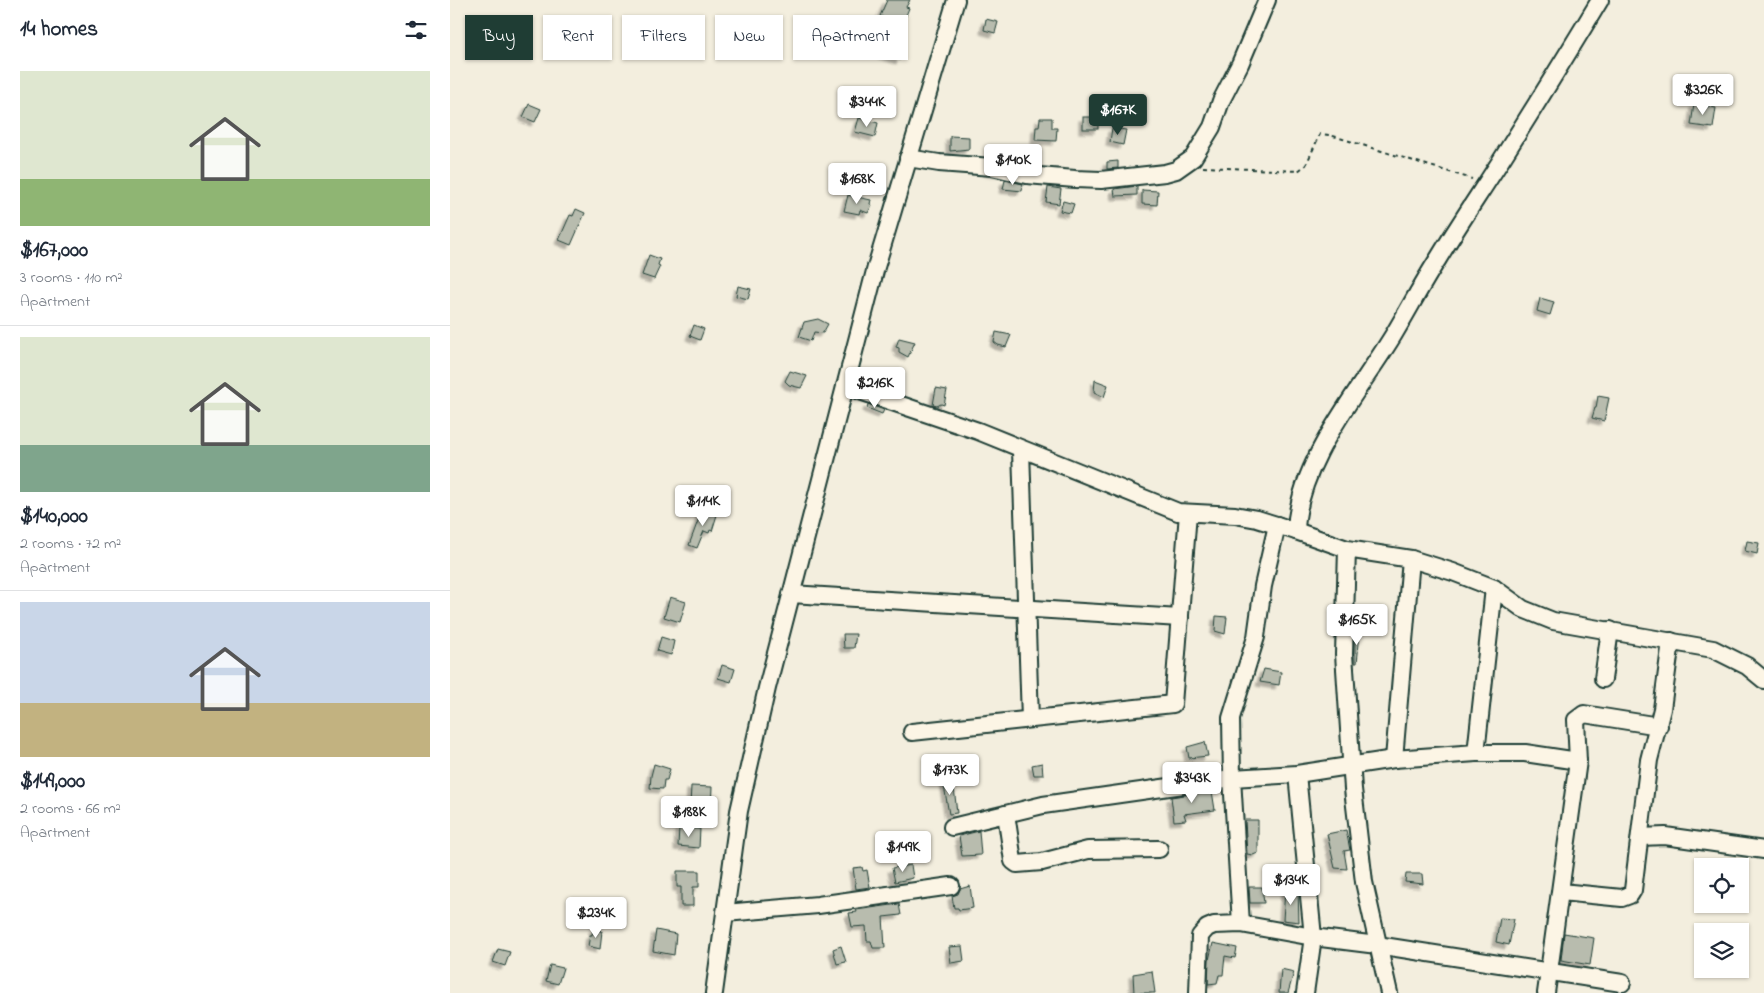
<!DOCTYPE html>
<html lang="en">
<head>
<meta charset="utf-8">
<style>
	body { margin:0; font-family:"Indie Flower",sans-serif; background:#f2f2f3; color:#1f2937; height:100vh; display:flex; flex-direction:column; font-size:19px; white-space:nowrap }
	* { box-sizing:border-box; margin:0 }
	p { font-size:16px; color:#747a83 }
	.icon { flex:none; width:28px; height:28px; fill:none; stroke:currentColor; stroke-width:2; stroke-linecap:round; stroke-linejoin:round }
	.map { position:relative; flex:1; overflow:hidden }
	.side { display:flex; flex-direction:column; background:#fff; width:450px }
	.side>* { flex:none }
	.banner { position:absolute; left:15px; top:15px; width:475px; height:45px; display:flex; gap:10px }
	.fabs { position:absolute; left:1244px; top:858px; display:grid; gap:10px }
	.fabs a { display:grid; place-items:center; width:55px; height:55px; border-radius:0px; background:#fff; box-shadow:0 1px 4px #0004; font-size:25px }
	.price { position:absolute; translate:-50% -42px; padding:0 11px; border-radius:5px; background:#fff; color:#222; font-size:16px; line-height:32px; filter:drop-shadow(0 1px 2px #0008) }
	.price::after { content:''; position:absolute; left:50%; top:30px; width:15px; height:11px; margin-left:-8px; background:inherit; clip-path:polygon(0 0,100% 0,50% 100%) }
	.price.active { background:#1f3d34; color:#fff }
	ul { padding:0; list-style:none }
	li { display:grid; align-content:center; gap:10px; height:265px; padding:0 20px }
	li+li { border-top:1px solid #e0e1e3 }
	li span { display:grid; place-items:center; height:155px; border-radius:0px; color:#555 }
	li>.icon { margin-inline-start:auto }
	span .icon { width:90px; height:90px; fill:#fffc; stroke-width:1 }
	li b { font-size:21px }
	h2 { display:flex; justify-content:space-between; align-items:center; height:60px; padding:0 20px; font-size:21px }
	.pill { padding:0 18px; border-radius:0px; background:#fff; box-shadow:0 1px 4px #0004; font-size:18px; line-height:45px }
	.pill.active { background:#1f3d34; color:#fff }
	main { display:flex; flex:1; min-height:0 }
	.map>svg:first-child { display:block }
	.building { fill:#b8bcae; stroke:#1f3d34; filter:url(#shadow) }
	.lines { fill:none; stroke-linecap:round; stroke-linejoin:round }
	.minor-casing { stroke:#1f3d34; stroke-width:20 }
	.path { stroke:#1f3d34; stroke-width:2; stroke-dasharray:4 4; stroke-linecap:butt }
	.minor { stroke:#fcf5e5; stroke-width:16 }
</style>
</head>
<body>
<main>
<section class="side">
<h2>14 homes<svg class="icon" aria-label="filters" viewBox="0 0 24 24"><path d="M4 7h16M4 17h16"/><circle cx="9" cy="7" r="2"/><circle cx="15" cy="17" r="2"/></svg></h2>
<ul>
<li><span style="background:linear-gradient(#dfe7d0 70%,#8fb573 0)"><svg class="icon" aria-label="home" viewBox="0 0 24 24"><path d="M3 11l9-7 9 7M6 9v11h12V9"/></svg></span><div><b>$167,000</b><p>3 rooms · 110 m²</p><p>Apartment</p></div></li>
<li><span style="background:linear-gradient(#dfe7d0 70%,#7fa58c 0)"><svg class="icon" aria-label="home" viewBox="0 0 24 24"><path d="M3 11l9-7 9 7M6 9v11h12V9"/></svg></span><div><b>$140,000</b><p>2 rooms · 72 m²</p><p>Apartment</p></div></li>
<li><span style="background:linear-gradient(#c9d6e8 65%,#c2b280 0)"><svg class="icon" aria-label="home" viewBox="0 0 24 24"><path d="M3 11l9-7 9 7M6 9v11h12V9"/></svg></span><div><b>$149,000</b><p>2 rooms · 66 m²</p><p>Apartment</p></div></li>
</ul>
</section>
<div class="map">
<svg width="1314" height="993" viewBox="0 0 1314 993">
	<defs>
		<filter id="shadow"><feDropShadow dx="-4" dy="4" stdDeviation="1" flood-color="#0004"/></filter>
	</defs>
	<rect width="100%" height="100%" fill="#f3eede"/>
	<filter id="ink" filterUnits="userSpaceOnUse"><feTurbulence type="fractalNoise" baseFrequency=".02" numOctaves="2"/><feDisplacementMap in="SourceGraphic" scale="10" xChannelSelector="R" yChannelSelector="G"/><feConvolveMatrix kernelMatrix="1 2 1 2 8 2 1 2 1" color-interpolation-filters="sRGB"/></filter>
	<g filter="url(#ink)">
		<g class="building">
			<path d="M437 0H460L456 7 459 8 452 26 430 16Z"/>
			<path d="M536 19 548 22 545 33 534 30Z"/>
			<path d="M442 37 456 41 450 60 428 53 433 38 441 41Z"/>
			<path d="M79 104 91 109 85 122 73 117Z"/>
			<path d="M1244 104 1266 108 1263 128 1241 125Z"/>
			<rect x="633" y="117" width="15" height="12"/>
			<path d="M409 118 428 123 425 137 405 132Z"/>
			<path d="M590 118H602V128H607L606 141 585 140 586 127H589Z"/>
			<path d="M662 128 676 130 673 145 660 142Z"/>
			<path d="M500 136 519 137V149L500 151Z"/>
			<path d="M668 161V168L657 169V162Z"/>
			<path d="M555 180 573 184 572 191 553 189Z"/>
			<path d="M687 186V195L665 196 664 189Z"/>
			<path d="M598 187 611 189 609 204 596 202Z"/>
			<path d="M692 190 708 191 707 205 692 204Z"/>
			<path d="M398 195 421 200 420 204 422 205 418 213 410 210 409 214 394 211Z"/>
			<path d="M613 201 624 204 621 213 610 211Z"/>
			<path d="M126 209 135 213 121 245 109 240 120 215 123 216Z"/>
			<path d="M199 255 210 259 208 265 210 266 204 279 192 275Z"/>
			<path d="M288 286 301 289 298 299 286 296Z"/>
			<path d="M1090 298 1104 302 1100 315 1087 311Z"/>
			<path d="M368 319 378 324 373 333 364 332 361 341 349 337 354 322Z"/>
			<path d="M244 325 254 329 250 340 240 336Z"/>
			<path d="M546 332 561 335 556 347 548 345 544 342Z"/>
			<path d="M449 338 465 342 458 357 449 352V348L446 347Z"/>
			<path d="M340 371 357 376 351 388 339 385 335 381Z"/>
			<path d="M645 380 658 385 654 397 644 392Z"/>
			<path d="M486 388 497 390 494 405 491 404 487 406 483 405Z"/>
			<path d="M1148 396 1159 398 1154 421 1142 418 1145 408H1146Z"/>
			<path d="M418 404 434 410 432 414 417 408Z"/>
			<path d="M252 510 267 515 262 531 260 530 259 533 254 531 247 548 239 545Z"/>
			<path d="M1297 541 1309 543 1307 554 1295 551Z"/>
			<path d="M220 597 236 602 230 622 214 617Z"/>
			<path d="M766 616 777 617 775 634 765 631Z"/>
			<path d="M905 633 910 634 907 663H905Z"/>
			<path d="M393 634H406L404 648H394Z"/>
			<path d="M211 637 224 641 221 655 207 651Z"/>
			<path d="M272 665 285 669 281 682 268 678Z"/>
			<path d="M814 669 831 672 829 685 810 682Z"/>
			<path d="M755 742 758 756 739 758 737 747Z"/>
			<path d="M592 763 593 775H584L582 765Z"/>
			<path d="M204 764 220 769 217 780H214L213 789 200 788 201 776Z"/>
			<path d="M503 779 507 813 499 814 493 780Z"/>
			<path d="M241 786 262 787 261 808 240 806Z"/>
			<path d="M762 791 765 810 734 814 736 820 724 821 721 797Z"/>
			<path d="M795 820H808V853L803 855 797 854Z"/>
			<path d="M229 827 250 829 249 848 228 846Z"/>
			<path d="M896 830 900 850 894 851 897 869 885 868 877 834Z"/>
			<path d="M529 831 531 855 512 856 509 836Z"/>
			<path d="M461 865 463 878 445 882 442 868Z"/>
			<path d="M412 867 413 871 417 870 420 887 406 889 403 868Z"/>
			<path d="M227 871H249V887H243V906H231V887H227Z"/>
			<path d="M956 874H972L973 884 955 882Z"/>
			<path d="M520 886 523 908 509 910 508 908H504L502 896 508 894 510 889Z"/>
			<path d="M799 887H812L814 903H800Z"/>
			<path d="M835 890 848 891 849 922 833 920Z"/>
			<path d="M449 904 451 915 433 917 435 948H423L421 941H417L416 926 402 927 399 913 407 912 406 910Z"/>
			<path d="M1050 918 1064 919 1059 945 1046 942Z"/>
			<path d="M143 929 152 931 150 949 138 946 140 935H142Z"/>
			<path d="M206 930 226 934 224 955 203 951Z"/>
			<path d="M1114 933 1144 938 1140 965 1111 960Z"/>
			<path d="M763 943 787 948 785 958 775 956 773 975H769L767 983 758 984 759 960Z"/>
			<path d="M391 946 396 962 387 964 383 949Z"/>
			<path d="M512 946 514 961 501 963 499 947Z"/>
			<path d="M48 949 60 952 55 966 43 962Z"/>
			<path d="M100 965 113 968 108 984 96 981Z"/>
			<path d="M831 969 844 972 838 993H829Z"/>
			<path d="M702 971 705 993H684L683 974Z"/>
		</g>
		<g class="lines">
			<g class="minor-casing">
				<g id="minor">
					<path d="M458 158 489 163 542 167 577 175 625 179 651 180 715 173 726 170 743 158 762 127 771 101 790 64 817 0"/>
					<path d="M395 386 528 431 728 512 785 515 807 519 846 531C848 461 909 392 944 334 959 309 972 284 988 259 1009 224 1033 189 1055 154 1087 103 1119 52 1150 0"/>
					<path d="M571 450 580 719"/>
					<path d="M846 531 897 549 961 559 1003 572 1044 588 1073 609 1103 621 1263 649 1297 666 1314 680"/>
					<path d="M897 549 894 654 903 789 914 882 939 993"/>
					<path d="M341 594 730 618"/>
					<path d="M1153 679 1160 630"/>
					<path d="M462 732 723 704 738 513"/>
					<path d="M1026 753 1044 588"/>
					<path d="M944 759 961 559"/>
					<path d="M847 774 863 937 855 993"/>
					<path d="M556 814 563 861 567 864 592 862 638 850 709 849"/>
					<path d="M502 827 593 805 782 778 847 774 944 759 1026 753H1075L1128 761"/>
					<path d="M1190 837 1215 836 1314 850"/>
					<path d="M1111 892 1172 898 1180 895 1183 890 1199 760 1212 709 1221 641"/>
					<path d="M275 913 368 905 501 886"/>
					<path d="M791 924 782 778 781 718 806 637 813 586 827 525"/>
					<path d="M264 993 289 811 317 688 426 267 506 0"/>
					<path d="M748 993 750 936 757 928 764 925 791 924 863 937 927 945 1172 983"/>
					<path d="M1096 993 1128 761 1126 720 1134 714 1209 726"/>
				</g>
			</g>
			<path class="path" d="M753 167 848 171 856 165 870 134 880 135 1022 179"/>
			<use href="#minor" class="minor"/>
		</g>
	</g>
</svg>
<div class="fabs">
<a><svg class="icon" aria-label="locate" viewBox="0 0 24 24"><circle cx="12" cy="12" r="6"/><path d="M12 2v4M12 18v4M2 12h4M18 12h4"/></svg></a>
<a><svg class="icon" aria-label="layers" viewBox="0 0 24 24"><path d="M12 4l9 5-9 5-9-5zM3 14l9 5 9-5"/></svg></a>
</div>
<b class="price" style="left:1253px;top:116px">$326K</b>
<b class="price" style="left:417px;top:128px">$344K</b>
<b class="price active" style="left:668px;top:136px">$167K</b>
<b class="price" style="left:563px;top:186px">$140K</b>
<b class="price" style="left:407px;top:205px">$168K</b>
<b class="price" style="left:425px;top:409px">$216K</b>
<b class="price" style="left:253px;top:527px">$114K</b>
<b class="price" style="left:907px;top:646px">$165K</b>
<b class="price" style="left:500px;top:796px">$173K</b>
<b class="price" style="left:742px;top:804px">$343K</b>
<b class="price" style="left:239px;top:838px">$188K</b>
<b class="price" style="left:453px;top:873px">$149K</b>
<b class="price" style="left:841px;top:906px">$134K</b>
<b class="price" style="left:146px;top:939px">$234K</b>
<div class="banner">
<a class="pill active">Buy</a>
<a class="pill">Rent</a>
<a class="pill">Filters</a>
<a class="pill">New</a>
<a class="pill">Apartment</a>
</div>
</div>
</main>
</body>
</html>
